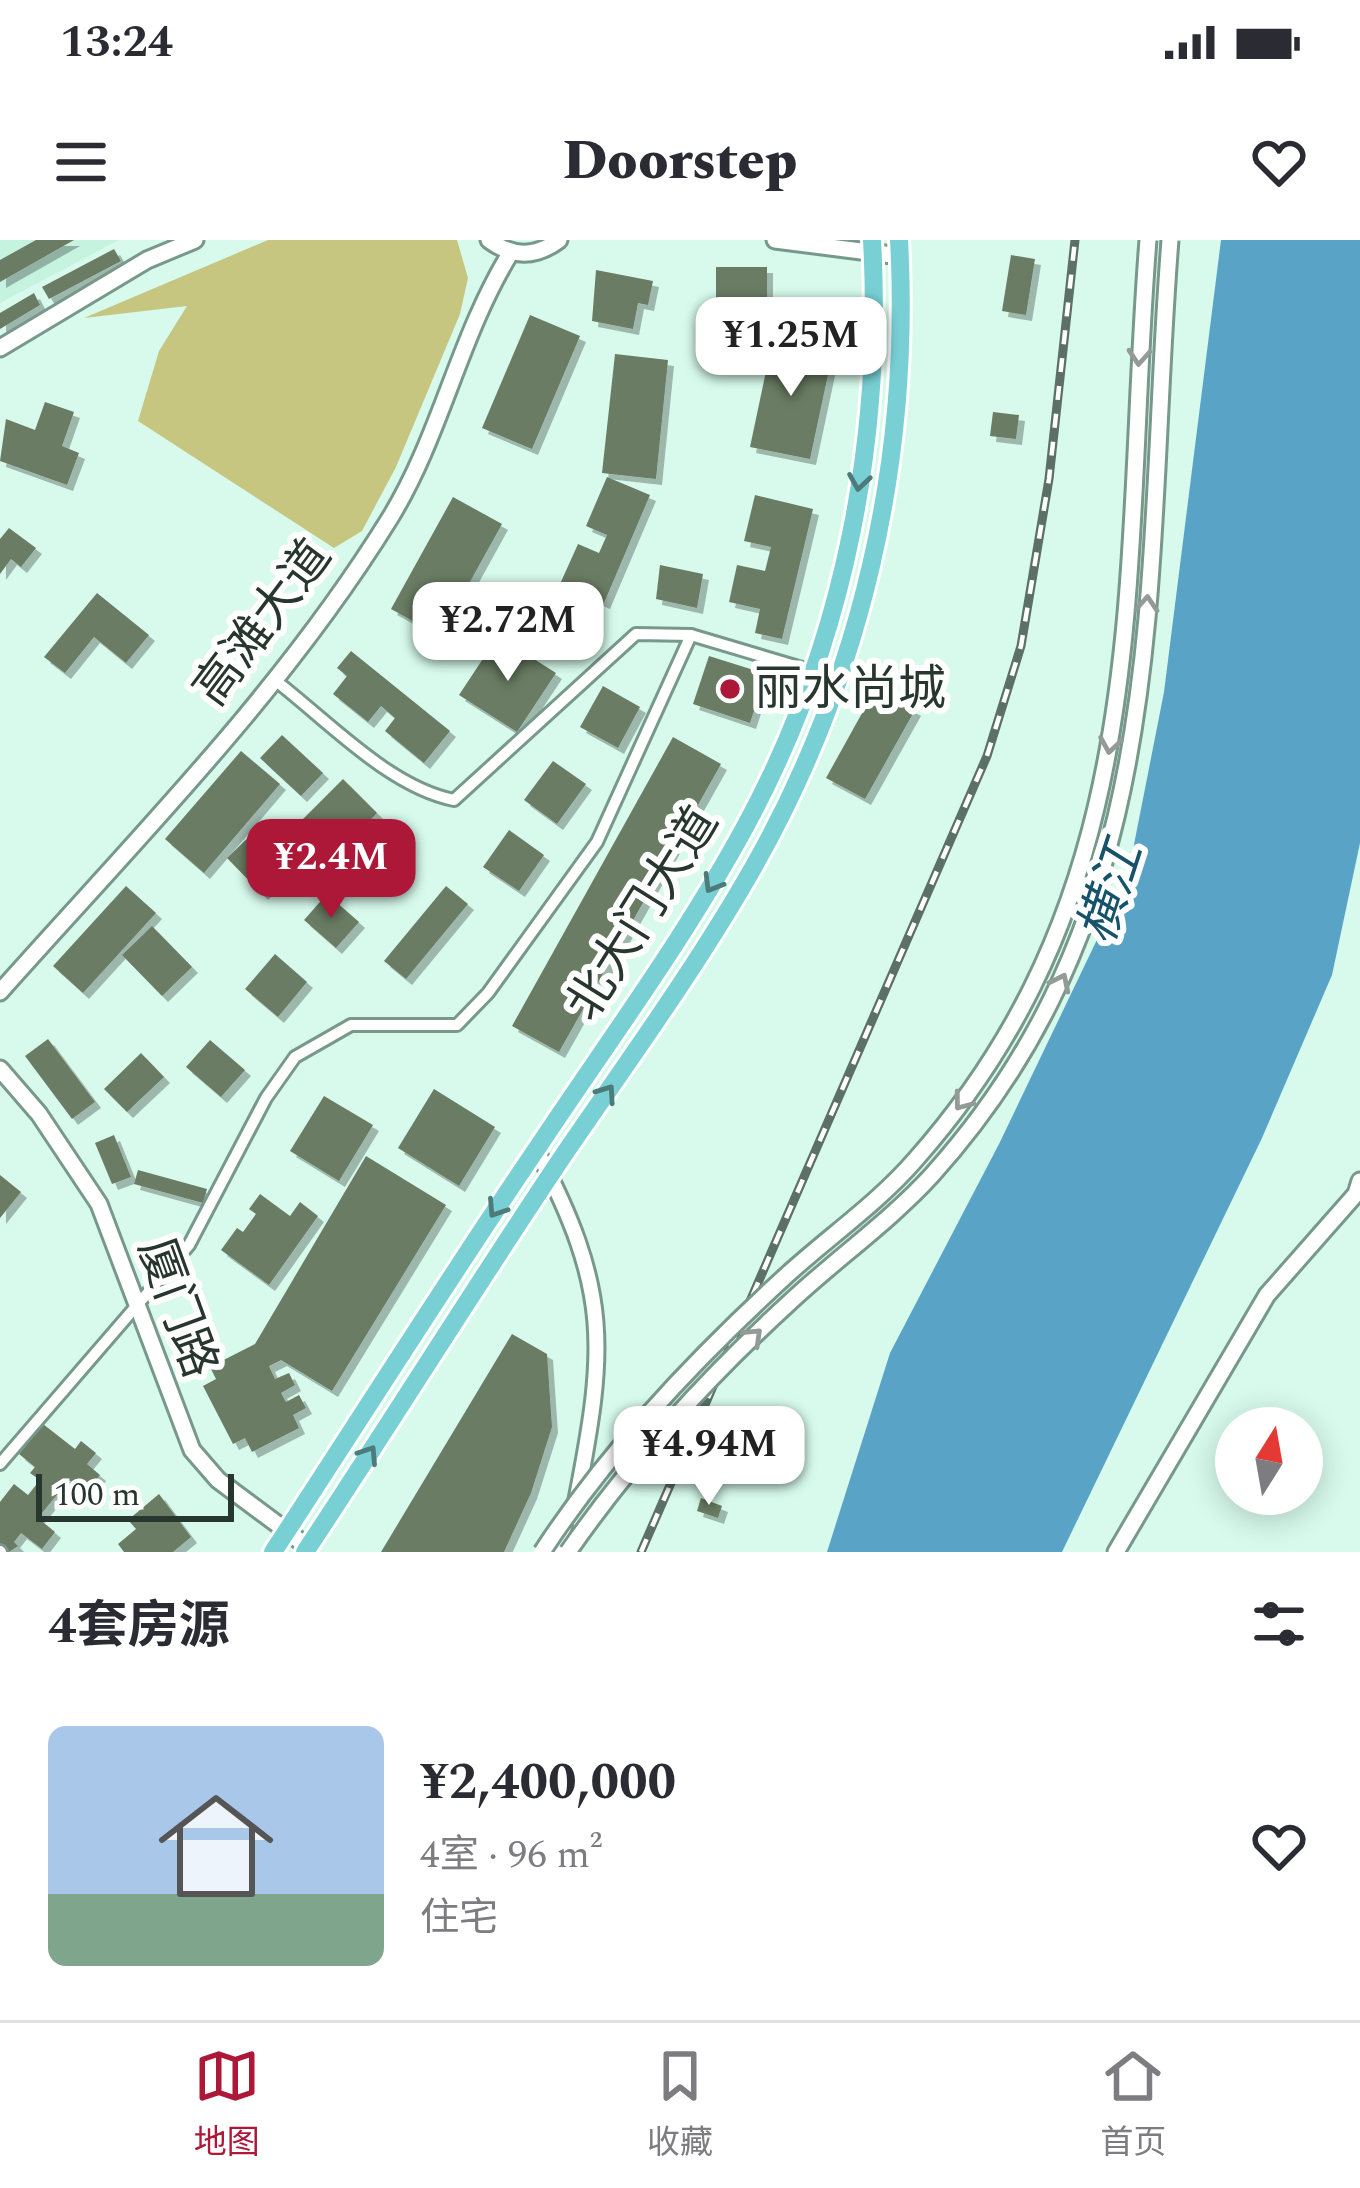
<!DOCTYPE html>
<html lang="zh">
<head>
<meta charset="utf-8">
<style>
	body { margin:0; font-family:Spectral,"Noto Sans SC",serif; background:#f2f2f3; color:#2b2b33; height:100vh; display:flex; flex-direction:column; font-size:45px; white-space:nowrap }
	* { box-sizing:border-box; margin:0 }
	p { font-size:39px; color:#7c7c81 }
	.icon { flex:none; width:66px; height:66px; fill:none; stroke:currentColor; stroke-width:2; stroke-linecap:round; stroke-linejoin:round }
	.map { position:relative; height:1312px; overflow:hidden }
	.drawer { display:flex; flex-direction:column; background:#fff; flex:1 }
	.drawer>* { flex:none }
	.needle { width:78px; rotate:11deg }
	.buttons { position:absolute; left:1215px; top:1167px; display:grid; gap:24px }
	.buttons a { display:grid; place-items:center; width:108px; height:108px; border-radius:50%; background:#fff; box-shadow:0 6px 30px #0003; font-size:60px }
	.scale { position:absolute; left:36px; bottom:30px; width:198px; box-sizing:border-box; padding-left:12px; border:6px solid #283630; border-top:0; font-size:33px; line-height:42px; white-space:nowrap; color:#283630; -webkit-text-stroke:9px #fff; paint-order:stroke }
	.price { position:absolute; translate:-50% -102px; padding:0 27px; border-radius:24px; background:#fff; color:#222; font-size:39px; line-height:78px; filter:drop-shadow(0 3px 6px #0008) }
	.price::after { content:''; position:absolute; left:50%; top:72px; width:36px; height:27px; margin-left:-18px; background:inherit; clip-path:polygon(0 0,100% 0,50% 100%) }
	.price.on { background:#ad1838; color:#fff }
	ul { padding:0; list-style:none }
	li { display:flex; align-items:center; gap:36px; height:300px; padding:0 48px }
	li span { display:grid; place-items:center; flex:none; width:336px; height:240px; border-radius:18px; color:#555 }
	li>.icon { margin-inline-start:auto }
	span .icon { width:144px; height:144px; fill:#fffc; stroke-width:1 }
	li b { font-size:51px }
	h2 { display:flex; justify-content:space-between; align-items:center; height:144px; padding:0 48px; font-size:51px }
	.status { display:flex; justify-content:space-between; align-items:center; height:84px; padding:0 60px; background:#fff; direction:ltr }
	.status svg { height:33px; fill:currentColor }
	header { display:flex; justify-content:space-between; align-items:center; height:156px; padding:0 48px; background:#fff; font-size:54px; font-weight:800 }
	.tab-bar { display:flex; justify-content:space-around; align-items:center; height:168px; border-top:3px solid #e1e1e2; background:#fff; font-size:33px; color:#7c7c81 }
	.tab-bar a { display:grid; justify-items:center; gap:6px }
	.tab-bar .on { color:#ad1838 }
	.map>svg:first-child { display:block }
	.built { fill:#c6f2e0 }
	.forest { fill:#c7c681 }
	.water { fill:#59a4c6 }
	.building { fill:#6a7c64; filter:url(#shadow) }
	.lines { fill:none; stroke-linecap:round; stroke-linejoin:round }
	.minor-casing { stroke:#77988b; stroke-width:16 }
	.tertiary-casing { stroke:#77988b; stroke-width:20 }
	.secondary-casing { stroke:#77988b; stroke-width:21 }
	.trunk-casing { stroke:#fff; stroke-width:24 }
	.minor { stroke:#fff; stroke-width:10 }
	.tertiary { stroke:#fff; stroke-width:14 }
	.secondary { stroke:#fff; stroke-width:15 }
	.trunk { stroke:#78d0d4; stroke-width:18 }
	.rail-casing { stroke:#5c7068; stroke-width:9 }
	.rail { stroke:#fff; stroke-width:4.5; stroke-dasharray:14; stroke-linecap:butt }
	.secondary-bridge-casing { stroke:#77988b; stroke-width:21; stroke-linecap:butt }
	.secondary-bridge { stroke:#fff; stroke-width:15 }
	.oneway { stroke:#949a98 }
	.oneway2 { stroke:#4c7b7a }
	.poi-dot { fill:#ad1838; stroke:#fff; stroke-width:4.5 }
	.labels { text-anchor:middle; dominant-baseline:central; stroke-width:12; stroke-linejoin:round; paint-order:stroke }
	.street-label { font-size:48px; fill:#283630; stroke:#fff }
	.poi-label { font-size:48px; fill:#283630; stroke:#fff; text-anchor:start }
	.water-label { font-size:51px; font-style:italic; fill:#16536b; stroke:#fff }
</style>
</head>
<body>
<div class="status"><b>13:24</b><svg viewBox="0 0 49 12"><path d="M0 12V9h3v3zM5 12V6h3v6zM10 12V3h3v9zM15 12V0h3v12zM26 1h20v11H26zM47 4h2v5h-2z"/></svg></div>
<header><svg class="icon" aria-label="menu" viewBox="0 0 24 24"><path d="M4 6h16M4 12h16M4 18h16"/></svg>Doorstep<svg class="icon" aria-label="heart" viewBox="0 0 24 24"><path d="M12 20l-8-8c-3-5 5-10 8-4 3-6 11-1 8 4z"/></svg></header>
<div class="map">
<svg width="1360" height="1312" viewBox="0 0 1360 1312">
	<defs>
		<filter id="shadow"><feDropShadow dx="6" dy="6" stdDeviation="0" flood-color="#0004"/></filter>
	</defs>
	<rect width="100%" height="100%" fill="#d7faec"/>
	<path class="built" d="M0 0H119L0 63Z"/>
	<path class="forest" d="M268 0H457L468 38 460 74 396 227 362 291 334 308 138 181 159 111 187 66 84 78Z"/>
	<path class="water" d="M1221 0H1360V603L1332 735 1262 898 1062 1312H827L890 1113 999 904 1128 635 1164 452Z"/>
	<g class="building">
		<path d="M36 0H74L0 42V20Z"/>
		<path d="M114 9 121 21 49 59 42 47Z"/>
		<path d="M1011 15 1035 19 1026 75 1002 71Z"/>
		<rect x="716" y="27" width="51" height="62"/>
		<path d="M596 30 653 41 648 65 638 63 633 89 592 81Z"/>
		<path d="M34 53 40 65 0 89V73Z"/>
		<path d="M530 75 580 96 532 209 482 188Z"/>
		<path d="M773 98 833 111 810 219 750 207Z"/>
		<path d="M615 114 668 120 656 239 602 233Z"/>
		<path d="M45 162 74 172 62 206 79 213 67 245 0 221 6 179 35 190Z"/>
		<path d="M993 172 1019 175 1016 199 990 196Z"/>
		<path d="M607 237 650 255 604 363 560 344 578 304 599 313 607 295 586 286Z"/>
		<path d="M755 255 813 269 782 399 755 393 760 369 729 362 737 325 765 331 771 307 744 301Z"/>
		<path d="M453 257 502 284 440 396 391 369Z"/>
		<path d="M9 288 36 308 21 327 11 319 0 334V299Z"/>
		<path d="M660 325 703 334 697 368 656 359Z"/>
		<path d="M97 353 149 395 126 423 94 397 65 433 44 417Z"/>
		<path d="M498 396 556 433 517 492 459 455Z"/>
		<path d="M351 411 450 491 424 523 385 491 395 478 381 466 368 482 333 454 347 436 337 428Z"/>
		<path d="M709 416 766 434 750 483 693 464Z"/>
		<path d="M603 446 640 467 618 508 580 487Z"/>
		<path d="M876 448 915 470 865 559 826 538Z"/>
		<path d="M282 495 323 533 301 556 260 518Z"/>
		<path d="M673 497 721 524 559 812 512 786Z"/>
		<path d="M241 511 280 544 204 633 165 599Z"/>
		<path d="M553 521 586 544 557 584 524 560Z"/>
		<path d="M343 539 377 573 337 614 302 580Z"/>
		<path d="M257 589 292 625 262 654 227 618Z"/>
		<path d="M509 590 544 615 519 651 483 627Z"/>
		<path d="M126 646 156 673 83 753 53 726Z"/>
		<path d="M446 646 468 664 406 739 384 721Z"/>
		<path d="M327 654 359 682 336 708 304 680Z"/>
		<path d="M152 686 192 727 162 756 122 715Z"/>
		<path d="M275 714 307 742 278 777 245 749Z"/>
		<path d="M48 799 95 862 72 879 25 816Z"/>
		<path d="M210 800 245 830 221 857 186 827Z"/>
		<path d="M141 813 164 837 127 872 104 849Z"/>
		<path d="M434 849 495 887 459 946 398 908Z"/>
		<path d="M324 856 373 885 339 941 290 911Z"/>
		<path d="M114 895 131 937 112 944 95 903Z"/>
		<path d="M366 916 446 965 332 1151 281 1120 269 1126 275 1139 289 1133 295 1145 281 1153 286 1162 299 1155 306 1168 293 1175 299 1188 252 1212 245 1198 233 1204 203 1146 216 1139 210 1127 255 1104Z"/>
		<path d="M138 930 207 949 203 963 134 944Z"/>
		<path d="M0 935 21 952 0 978Z"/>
		<path d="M260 954 290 976 300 962 318 976 269 1045 221 1010 237 988 243 992 256 974 249 969Z"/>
		<path d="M512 1094 547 1114 552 1187 531 1253 504 1312H381Z"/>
		<path d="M43 1184 75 1209 81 1201 96 1213 87 1224 100 1235 86 1253 69 1240 38 1278 55 1292 42 1309 21 1293 14 1302 18 1306 9 1312 0 1305V1262L14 1244 28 1255 40 1240 30 1233 35 1227 19 1214Z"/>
		<path d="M159 1254 191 1297 173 1312H124L118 1304 136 1289 128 1280Z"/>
		<path d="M701 1258 722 1266 718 1278 697 1271Z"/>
	</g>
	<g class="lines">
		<g class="minor-casing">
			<g id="minor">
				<path d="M276 441C328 481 389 547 454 560L636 394 691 395 839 439"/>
				<path d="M0 1224 189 1005 266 858 295 817 351 785H457L488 753 597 602 691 395"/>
				<path d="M0 1311 1 1312"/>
			</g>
		</g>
		<g class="tertiary-casing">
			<g id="tertiary">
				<path d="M536 909C611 1051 606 1108 576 1262"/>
				<path d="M553 1312 564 1287"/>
			</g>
		</g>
		<g class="secondary-casing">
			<g id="secondary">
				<path d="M489 0C512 17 535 18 559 0"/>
				<path d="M775 0 900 16"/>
				<path d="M0 108 147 20 195 0"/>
				<path d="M0 752C135 600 282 453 390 278 441 195 459 96 511 12"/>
				<path d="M0 829 39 874 99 964 192 1210 218 1240 308 1307"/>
				<path d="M1116 1312 1267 1055 1356 954 1360 941"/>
			</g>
		</g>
		<g class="trunk-casing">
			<g id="trunk">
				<path d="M273 1312C363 1175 450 1036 542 901 614 793 692 688 753 572 845 396 883 197 872 0"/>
				<path d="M305 1312C392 1181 475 1047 563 916 628 821 696 728 753 628 862 436 911 219 899 0"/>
			</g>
		</g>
		<use href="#minor" class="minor"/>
		<use href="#tertiary" class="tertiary"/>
		<use href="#secondary" class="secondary"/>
		<use href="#trunk" class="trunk"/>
		<g class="rail-casing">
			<path id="rail" d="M641 1312 987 516 1021 406 1049 239 1075 0"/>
		</g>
		<use href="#rail" class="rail"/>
		<g class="secondary-bridge-casing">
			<g id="secondary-bridge">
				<path d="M542 1312C609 1209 697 1117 788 1034 831 995 878 963 916 919 1158 645 1121 338 1148 0"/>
				<path d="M568 1312C632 1220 708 1137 790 1062 837 1018 889 982 932 935 1177 663 1143 339 1170 0"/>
			</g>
		</g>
		<use href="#secondary-bridge" class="secondary-bridge"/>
	</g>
	<defs><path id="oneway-chevron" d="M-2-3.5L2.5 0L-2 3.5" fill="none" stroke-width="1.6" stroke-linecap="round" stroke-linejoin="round" transform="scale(3)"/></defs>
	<g class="oneway">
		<use href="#oneway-chevron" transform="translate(1139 117) rotate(94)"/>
		<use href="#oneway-chevron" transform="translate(1147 364) rotate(-86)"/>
		<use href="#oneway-chevron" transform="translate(1110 505) rotate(99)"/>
		<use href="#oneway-chevron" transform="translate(1061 742) rotate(-64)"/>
		<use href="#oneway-chevron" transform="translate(962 862) rotate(127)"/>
		<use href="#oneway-chevron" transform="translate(754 1096) rotate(-44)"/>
	</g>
	<g class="oneway2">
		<use href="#oneway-chevron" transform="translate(859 242) rotate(99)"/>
		<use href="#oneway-chevron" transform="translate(712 644) rotate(121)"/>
		<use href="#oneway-chevron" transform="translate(607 853) rotate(-55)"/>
		<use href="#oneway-chevron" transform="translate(496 969) rotate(123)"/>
		<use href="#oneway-chevron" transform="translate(369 1214) rotate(-57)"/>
	</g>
	<circle class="poi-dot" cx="730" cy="449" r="12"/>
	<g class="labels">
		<g class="street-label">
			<text transform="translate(263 383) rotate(-53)">高滩大道</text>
			<text transform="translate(643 674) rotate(-58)">北大门大道</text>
			<text transform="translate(177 1068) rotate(70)">厦门路</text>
		</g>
		<g class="poi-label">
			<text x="754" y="449">丽水尚城</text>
		</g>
		<g class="water-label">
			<text transform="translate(1112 653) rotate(-72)">横江</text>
		</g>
	</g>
</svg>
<div class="buttons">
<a><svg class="needle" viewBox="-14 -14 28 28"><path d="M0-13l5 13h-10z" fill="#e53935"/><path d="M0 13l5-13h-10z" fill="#7c7c81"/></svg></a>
</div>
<div class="scale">100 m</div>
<b class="price" style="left:791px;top:159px">¥1.25M</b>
<b class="price" style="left:508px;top:444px">¥2.72M</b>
<b class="price on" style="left:331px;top:681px">¥2.4M</b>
<b class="price" style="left:709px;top:1268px">¥4.94M</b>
</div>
<section class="drawer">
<h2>4套房源<svg class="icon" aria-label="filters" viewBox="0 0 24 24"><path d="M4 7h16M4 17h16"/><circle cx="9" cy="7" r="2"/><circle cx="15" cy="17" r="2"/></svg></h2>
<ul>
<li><span style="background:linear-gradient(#a9c7e8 70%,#7fa58c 0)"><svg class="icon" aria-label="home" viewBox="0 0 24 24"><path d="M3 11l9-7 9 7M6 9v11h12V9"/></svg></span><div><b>¥2,400,000</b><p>4室 · 96 m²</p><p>住宅</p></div><svg class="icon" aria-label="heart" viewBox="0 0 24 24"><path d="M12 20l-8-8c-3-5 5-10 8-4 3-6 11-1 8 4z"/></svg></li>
</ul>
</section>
<nav class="tab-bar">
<a class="on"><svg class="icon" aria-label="map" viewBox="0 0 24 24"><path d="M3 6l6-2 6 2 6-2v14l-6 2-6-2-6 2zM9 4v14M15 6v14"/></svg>地图</a>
<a><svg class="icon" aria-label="saved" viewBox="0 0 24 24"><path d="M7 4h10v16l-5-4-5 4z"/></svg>收藏</a>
<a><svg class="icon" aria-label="home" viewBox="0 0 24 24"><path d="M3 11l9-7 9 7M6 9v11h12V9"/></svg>首页</a>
</nav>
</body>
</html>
